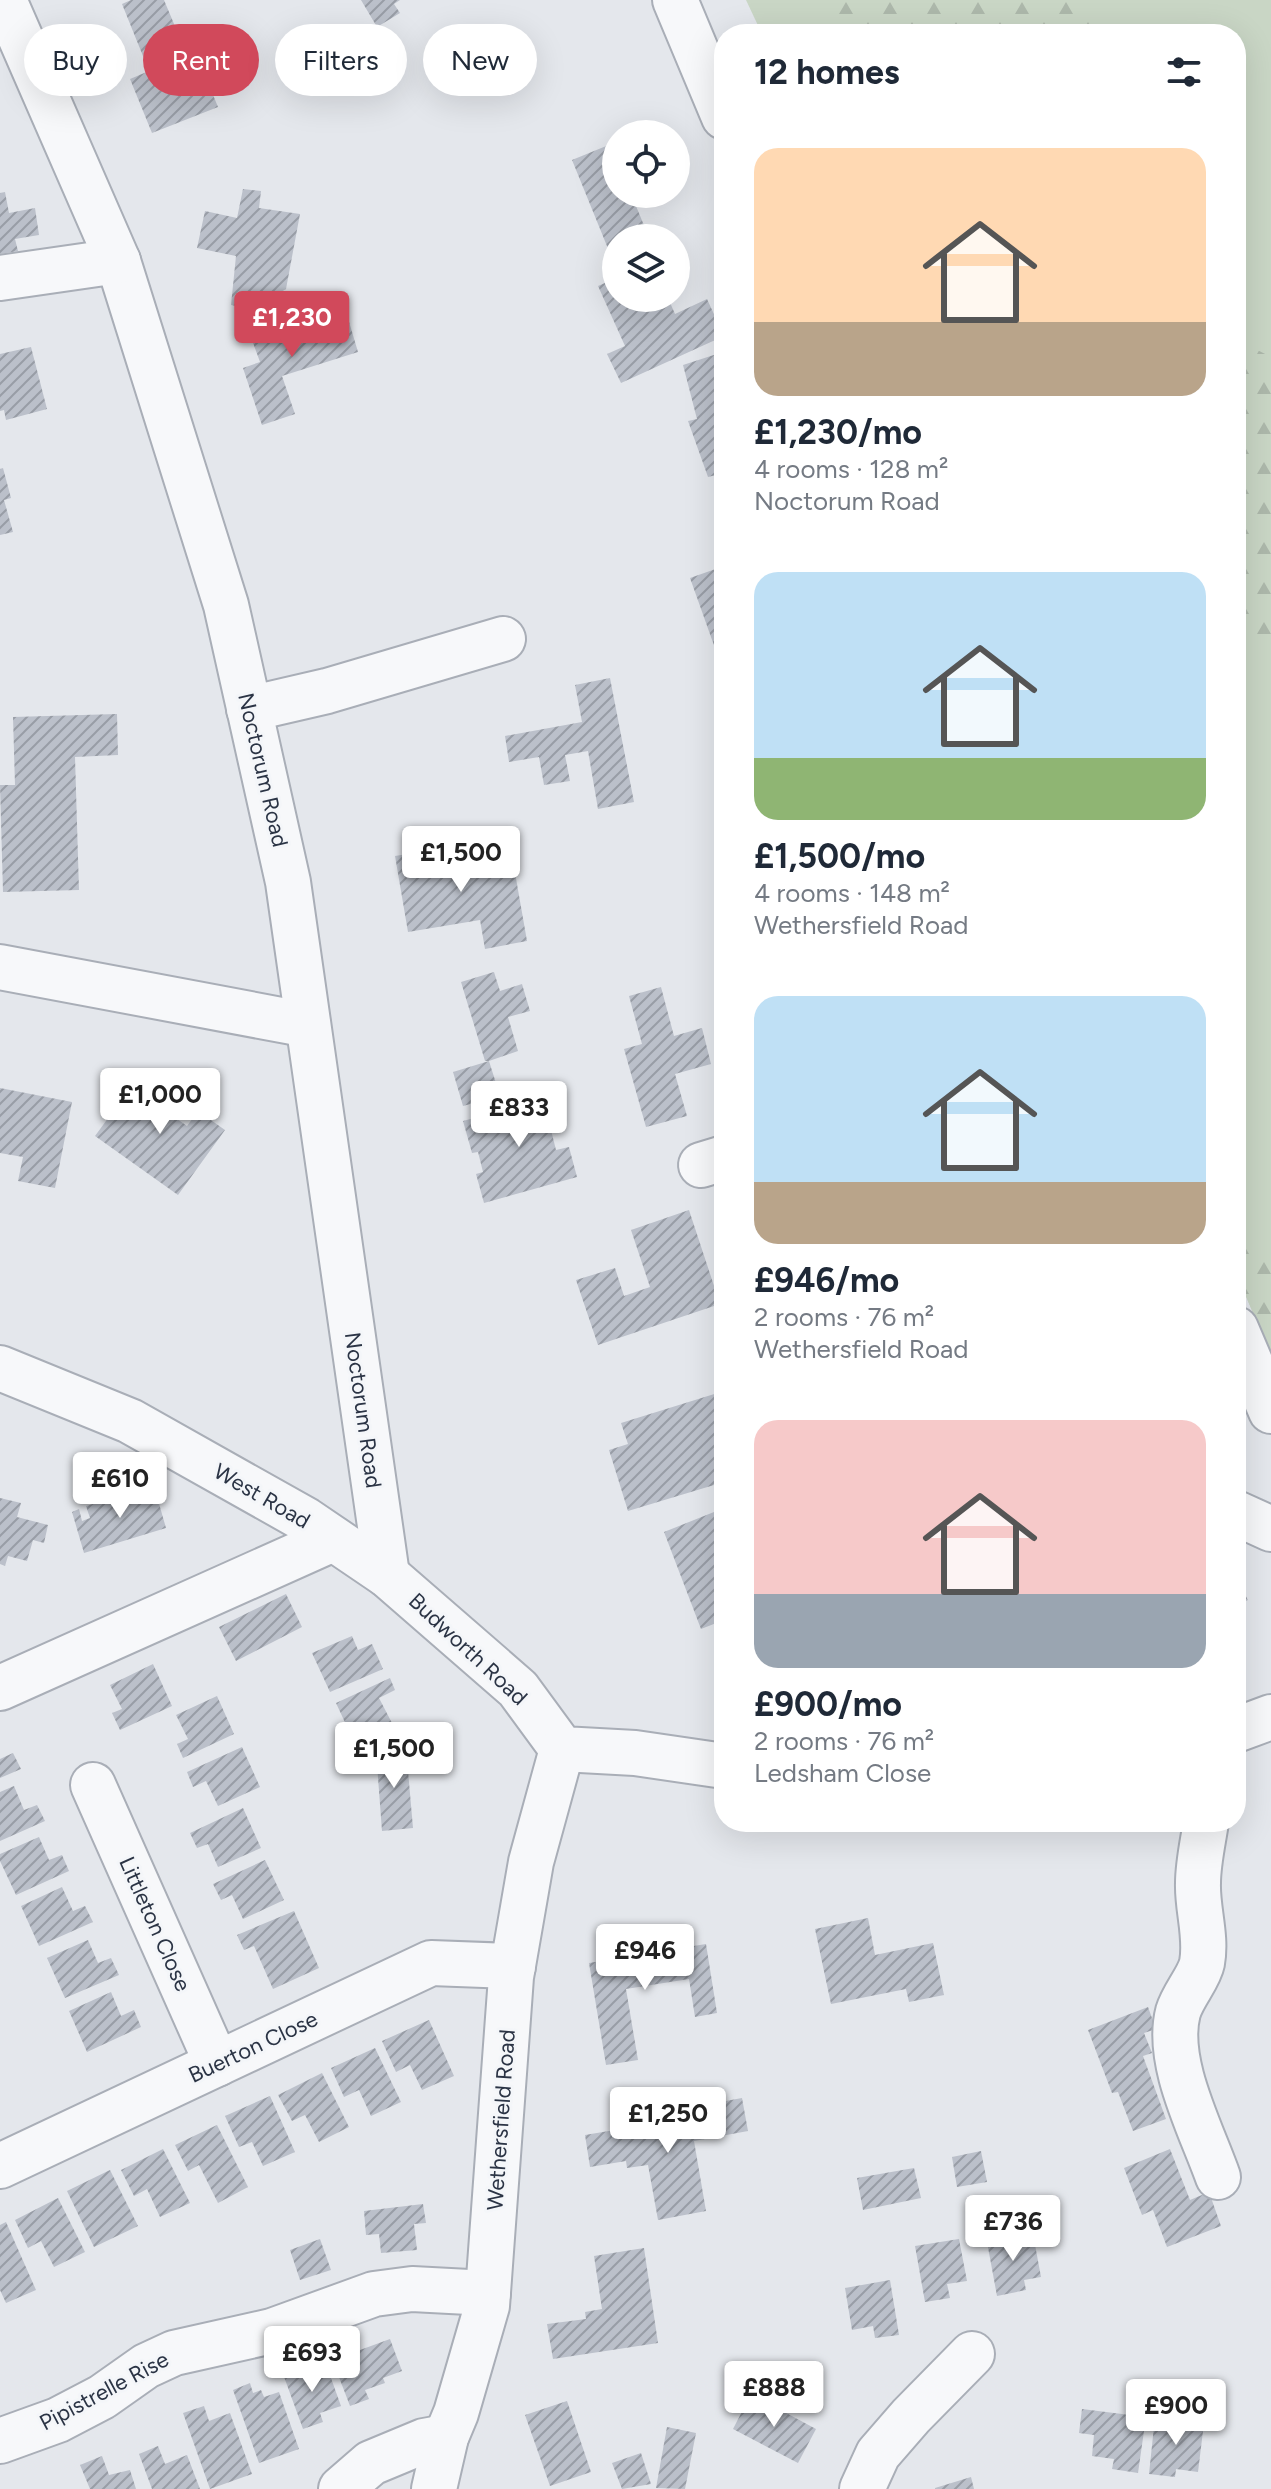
<!DOCTYPE html>
<html lang="en">
<head>
<meta charset="utf-8">
<style>
	body { margin:0; font-family:Figtree,sans-serif; background:#f2f2f3; color:#1f2937; height:100vh; display:flex; flex-direction:column; font-size:30px; white-space:nowrap }
	* { box-sizing:border-box; margin:0 }
	p { font-size:26px; color:#747a83 }
	.icon { flex:none; width:44px; height:44px; fill:none; stroke:currentColor; stroke-width:2; stroke-linecap:round; stroke-linejoin:round }
	.map { position:relative; flex:1; overflow:hidden }
	.panel { position:absolute; left:714px; top:24px; width:532px; height:1808px; display:flex; flex-direction:column; background:#fff; border-radius:32px; box-shadow:0 8px 32px #0002 }
	.panel>* { flex:none }
	.banner { position:absolute; left:24px; top:24px; width:570px; height:72px; display:flex; gap:16px }
	.controls { position:absolute; left:602px; top:120px; display:grid; gap:16px }
	.controls a { display:grid; place-items:center; width:88px; height:88px; border-radius:50%; background:#fff; box-shadow:0 8px 32px #0002; font-size:40px }
	.price { position:absolute; translate:-50% -68px; padding:0 18px; border-radius:8px; background:#fff; color:#222; font-size:26px; line-height:52px; filter:drop-shadow(0 2px 4px #0008) }
	.price::after { content:''; position:absolute; left:50%; top:48px; width:24px; height:18px; margin-left:-12px; background:inherit; clip-path:polygon(0 0,100% 0,50% 100%) }
	.price.active { background:#d1495b; color:#fff }
	ul { padding:0; list-style:none }
	li { display:grid; align-content:center; gap:16px; height:424px; padding:0 40px }
	li span { display:grid; place-items:center; height:248px; border-radius:24px; color:#555 }
	li>.icon { margin-inline-start:auto }
	span .icon { width:144px; height:144px; fill:#fffc; stroke-width:1 }
	li b { font-size:34px }
	h2 { display:flex; justify-content:space-between; align-items:center; height:96px; padding:0 40px; font-size:34px }
	.pill { padding:0 28px; border-radius:36px; background:#fff; box-shadow:0 8px 32px #0002; font-size:28px; line-height:72px }
	.pill.active { background:#d1495b; color:#fff }
	.map>svg:first-child { display:block }
	.grass { fill:#c9d6c5 }
	.forest { fill:url(#forest-firs) }
	.building { fill:url(#building-hatch) }
	.lines { fill:none; stroke-linecap:round; stroke-linejoin:round }
	.minor-casing { stroke:#a9aeb7; stroke-width:48 }
	.minor { stroke:#f7f8fa; stroke-width:44 }
	.labels { text-anchor:middle; dominant-baseline:central; stroke-width:6; stroke-linejoin:round; paint-order:stroke }
	.street-label { font-size:22px; fill:#2b3445; stroke:#f4f6f9 }
</style>
</head>
<body>
<div class="map">
<svg width="1271" height="2489" viewBox="0 0 1271 2489">
	<defs>
		<pattern id="forest-firs" width="22" height="20" patternUnits="userSpaceOnUse" patternTransform="scale(2)"><rect width="22" height="20" fill="#c9d6c5"/><path d="M5 1l3.5 6h-7zM16 11l3.5 6h-7z" fill="#adb8ab"/></pattern>
		<pattern id="building-hatch" width="6" height="6" patternUnits="userSpaceOnUse" patternTransform="scale(2)"><rect width="6" height="6" fill="#bbc0ca"/><path d="M-1 1l2-2M0 6l6-6M5 7l2-2" fill="none" stroke="#989da6"/></pattern>
	</defs>
	<rect width="100%" height="100%" fill="#e4e7ec"/>
	<path class="grass" d="M746 0H1271V1355L1236 1273V34H762Z"/>
	<g class="forest">
		<path d="M812 0H1091L1099 34H869L815 6Z"/>
		<path d="M1236 339 1271 357V668L1236 611Z"/>
		<path d="M1236 1236 1271 1250V1355L1236 1273Z"/>
	</g>
	<g class="building">
		<path d="M131 0H164L187 55 195 51 218 107 152 133 130 79 149 71 122 4Z"/>
		<path d="M361 0H400L394 4 400 13 377 27Z"/>
		<path d="M616 142V194H631L648 235 642 238H616V248L609 251 572 160Z"/>
		<path d="M243 189 261 191 259 208 300 214 286 289 252 309 231 305 236 256 197 248 205 211 237 218Z"/>
		<path d="M5 192 9 213 35 208 39 235 15 239 18 251 0 254V193Z"/>
		<path d="M616 278V298H668L675 314 707 299 724 336 621 383 607 354 625 346 598 286Z"/>
		<path d="M295 314 301 330 347 315 358 352 282 376 295 414 262 425 243 368 260 362 248 329Z"/>
		<path d="M31 347 47 409 6 420 4 410 0 411V354Z"/>
		<path d="M723 352 724 473 708 477 688 421 697 419 683 365Z"/>
		<path d="M3 468 11 498 4 500 13 532 0 535V469Z"/>
		<path d="M724 566V664L721 665 690 578Z"/>
		<path d="M610 678 634 802 598 809 588 751 565 755 570 781 544 785 539 757 509 762 505 736 582 722 575 685Z"/>
		<path d="M117 714 118 755 75 757 79 890 3 892 0 785H15L13 717Z"/>
		<path d="M480 842 485 872 514 867 527 941 485 949 480 920 408 932 395 856Z"/>
		<path d="M494 972 500 991 522 984 530 1011 508 1017 518 1051 489 1061 500 1096 463 1106 453 1072 489 1061H485L461 982Z"/>
		<path d="M661 987 674 1036 702 1028 711 1064 675 1074 687 1116 646 1127 624 1049 642 1044 629 996Z"/>
		<path d="M150 1075 178 1095 166 1111 187 1126 198 1111 225 1130 178 1195 95 1136 122 1099 129 1104Z"/>
		<path d="M0 1088 72 1102 55 1188 18 1181 23 1157 0 1153Z"/>
		<path d="M556 1096 564 1127 551 1130 556 1150 569 1147 577 1177 484 1203 476 1174 483 1172 478 1152 472 1153 463 1121Z"/>
		<path d="M689 1210 720 1304 598 1345 576 1280 615 1268 624 1296 650 1287 631 1230Z"/>
		<path d="M724 1391V1482L628 1511 609 1450 628 1444 621 1423Z"/>
		<path d="M154 1486 166 1528 84 1553 72 1512 79 1509 82 1521 90 1518 86 1506Z"/>
		<path d="M0 1498 21 1503 17 1517 48 1525 44 1543 33 1540 27 1561 8 1556 5 1566 0 1564Z"/>
		<path d="M724 1508V1620L701 1629 664 1532Z"/>
		<path d="M1236 1579 1248 1600 1236 1606Z"/>
		<path d="M286 1594 302 1627 236 1661 219 1627Z"/>
		<path d="M352 1636 358 1650 372 1644 383 1669 330 1692 312 1653Z"/>
		<path d="M153 1664 172 1706 120 1730 112 1713 122 1709 110 1685Z"/>
		<path d="M390 1678 395 1690 379 1698 393 1725 355 1744 336 1703Z"/>
		<path d="M217 1696 234 1734 183 1758 177 1744 188 1739 176 1715Z"/>
		<path d="M242 1747 260 1787 218 1806 206 1781 193 1787 187 1772Z"/>
		<path d="M406 1748 413 1828 382 1831 376 1751Z"/>
		<path d="M13 1753 21 1769 0 1778V1759Z"/>
		<path d="M14 1786 24 1810 37 1805 45 1821 0 1841V1792Z"/>
		<path d="M243 1808 261 1848 218 1867 208 1844 197 1848 190 1833Z"/>
		<path d="M39 1837 49 1860 62 1855 69 1871 16 1895 0 1861V1854Z"/>
		<path d="M265 1860 284 1900 243 1919 232 1895 221 1900 213 1884Z"/>
		<path d="M62 1887 73 1911 85 1906 93 1922 39 1946 21 1906Z"/>
		<path d="M294 1911 319 1968 273 1989 254 1946 244 1950 237 1935Z"/>
		<path d="M868 1918 875 1955 933 1943 944 1995 909 2002 906 1989 831 2004 815 1929Z"/>
		<path d="M88 1940 98 1963 111 1958 119 1975 65 1998 47 1958Z"/>
		<path d="M706 1944 717 2013 695 2017 689 1979 626 1989 638 2060 606 2065 589 1963Z"/>
		<path d="M111 1992 121 2016 134 2010 141 2027 87 2052 69 2011Z"/>
		<path d="M1148 2007 1156 2029 1144 2033 1152 2053 1143 2056 1166 2119 1133 2131 1118 2092 1112 2093 1088 2030Z"/>
		<path d="M429 2020 454 2076 422 2090 410 2065 396 2072 382 2041Z"/>
		<path d="M375 2048 401 2102 371 2116 359 2090 344 2097 331 2068Z"/>
		<path d="M322 2073 349 2127 319 2142 305 2115 292 2121 278 2095Z"/>
		<path d="M270 2096 295 2152 263 2166 252 2142 239 2147 225 2116Z"/>
		<path d="M742 2098 748 2131 694 2141 706 2211 658 2220 648 2165 627 2168 626 2161 590 2167 585 2135 686 2118 687 2128 712 2123 709 2104Z"/>
		<path d="M217 2125 248 2187 218 2203 199 2165 188 2171 175 2145Z"/>
		<path d="M163 2149 190 2203 160 2217 147 2189 134 2196 121 2170Z"/>
		<path d="M1170 2149 1190 2200 1209 2192 1221 2226 1167 2247 1153 2210 1142 2215 1124 2168Z"/>
		<path d="M981 2151 987 2182 957 2187 952 2157Z"/>
		<path d="M914 2168 921 2198 863 2210 857 2178Z"/>
		<path d="M110 2170 138 2226 94 2247 67 2191Z"/>
		<path d="M58 2198 85 2252 54 2267 41 2241 28 2248 15 2220Z"/>
		<path d="M423 2204 426 2223 414 2224 417 2250 381 2253 379 2234 366 2235 364 2211Z"/>
		<path d="M6 2222 36 2290 6 2303 0 2290V2225Z"/>
		<path d="M1033 2234 1041 2277 1024 2280 1026 2290 997 2296 987 2242Z"/>
		<path d="M320 2239 331 2270 300 2280 290 2250Z"/>
		<path d="M959 2239 967 2281 947 2284 950 2298 925 2302 915 2246Z"/>
		<path d="M644 2248 658 2343 553 2359 547 2324 586 2319 585 2312 602 2309 594 2256Z"/>
		<path d="M890 2280 899 2335 875 2338 873 2326 852 2330 845 2288Z"/>
		<path d="M390 2339 402 2371 383 2378 385 2383 365 2390 369 2399 350 2406 329 2351 356 2341 360 2350Z"/>
		<path d="M311 2364 314 2372 327 2367 341 2406 320 2413 323 2422 303 2429 283 2374Z"/>
		<path d="M250 2383 253 2393 261 2390 264 2397 279 2392 299 2449 259 2463 233 2390Z"/>
		<path d="M751 2394 816 2429 798 2463 733 2429Z"/>
		<path d="M567 2401 591 2472 550 2486 525 2415Z"/>
		<path d="M204 2406 209 2421 230 2413 252 2474 210 2489 183 2413Z"/>
		<path d="M1082 2409 1146 2417 1138 2473 1112 2469 1114 2459 1092 2456 1094 2435 1079 2433Z"/>
		<path d="M1155 2417 1204 2423 1198 2472 1176 2469 1175 2477 1149 2474Z"/>
		<path d="M667 2427 696 2433 685 2489 656 2488Z"/>
		<path d="M158 2446 165 2464 187 2455 200 2489H152L139 2454Z"/>
		<path d="M641 2453 651 2484 622 2489 612 2463Z"/>
		<path d="M102 2456 109 2475 130 2470 136 2489H90L80 2465Z"/>
		<path d="M971 2477 974 2489H935V2488Z"/>
	</g>
	<g class="lines">
		<g class="minor-casing">
			<g id="minor">
				<path d="M4 0 118 261 226 605 288 882 387 1575"/>
				<path d="M675 0 724 117"/>
				<path d="M0 278 118 261"/>
				<path d="M249 709 327 691 503 639"/>
				<path d="M0 967 308 1025"/>
				<path d="M701 1165 724 1158"/>
				<path d="M1236 1329 1271 1411"/>
				<path d="M0 1368 130 1421 306 1520 387 1575 518 1689 562 1749 635 1753 724 1766"/>
				<path d="M1236 1513 1271 1529"/>
				<path d="M0 1688 333 1539"/>
				<path d="M1236 1730 1271 1717"/>
				<path d="M93 1785 217 2064"/>
				<path d="M1206 1822C1203 1842 1198 1863 1198 1883 1197 1909 1207 1936 1202 1963 1199 1978 1183 1995 1178 2012 1165 2062 1201 2129 1218 2177"/>
				<path d="M0 2166 431 1963 513 1966"/>
				<path d="M0 2441 58 2420 102 2397 146 2366 174 2353 272 2331 374 2294 412 2289 488 2293"/>
				<path d="M341 2489 371 2463 424 2441 446 2437"/>
				<path d="M434 2489 446 2437 456 2413 487 2306 511 1977 531 1862 562 1749"/>
				<path d="M862 2489 878 2454 911 2416 972 2354"/>
			</g>
		</g>
		<use href="#minor" class="minor"/>
	</g>
	<g class="labels">
		<g class="street-label">
			<text transform="translate(263 770) rotate(77)">Noctorum Road</text>
			<text transform="translate(363 1410) rotate(82)">Noctorum Road</text>
			<text transform="translate(262 1496) rotate(30)">West Road</text>
			<text transform="translate(468 1649) rotate(43)">Budworth Road</text>
			<text transform="translate(155 1924) rotate(66)">Littleton Close</text>
			<text transform="translate(253 2047) rotate(-25)">Buerton Close</text>
			<text transform="translate(501 2120) rotate(-86)">Wethersfield Road</text>
			<text transform="translate(104 2391) rotate(-28)">Pipistrelle Rise</text>
		</g>
	</g>
</svg>
<div class="controls">
<a><svg class="icon" aria-label="locate" viewBox="0 0 24 24"><circle cx="12" cy="12" r="6"/><path d="M12 2v4M12 18v4M2 12h4M18 12h4"/></svg></a>
<a><svg class="icon" aria-label="layers" viewBox="0 0 24 24"><path d="M12 4l9 5-9 5-9-5zM3 14l9 5 9-5"/></svg></a>
</div>
<b class="price active" style="left:292px;top:359px">£1,230</b>
<b class="price" style="left:461px;top:894px">£1,500</b>
<b class="price" style="left:160px;top:1136px">£1,000</b>
<b class="price" style="left:519px;top:1149px">£833</b>
<b class="price" style="left:120px;top:1520px">£610</b>
<b class="price" style="left:394px;top:1790px">£1,500</b>
<b class="price" style="left:645px;top:1992px">£946</b>
<b class="price" style="left:668px;top:2155px">£1,250</b>
<b class="price" style="left:1013px;top:2263px">£736</b>
<b class="price" style="left:312px;top:2394px">£693</b>
<b class="price" style="left:774px;top:2429px">£888</b>
<b class="price" style="left:1176px;top:2447px">£900</b>
<div class="banner">
<a class="pill">Buy</a>
<a class="pill active">Rent</a>
<a class="pill">Filters</a>
<a class="pill">New</a>
</div>
<section class="panel">
<h2>12 homes<svg class="icon" aria-label="filters" viewBox="0 0 24 24"><path d="M4 7h16M4 17h16"/><circle cx="9" cy="7" r="2"/><circle cx="15" cy="17" r="2"/></svg></h2>
<ul>
<li><span style="background:linear-gradient(#ffd9b3 70%,#b9a48a 0)"><svg class="icon" aria-label="home" viewBox="0 0 24 24"><path d="M3 11l9-7 9 7M6 9v11h12V9"/></svg></span><div><b>£1,230/mo</b><p>4 rooms · 128 m²</p><p>Noctorum Road</p></div></li>
<li><span style="background:linear-gradient(#bfe0f5 75%,#8fb573 0)"><svg class="icon" aria-label="home" viewBox="0 0 24 24"><path d="M3 11l9-7 9 7M6 9v11h12V9"/></svg></span><div><b>£1,500/mo</b><p>4 rooms · 148 m²</p><p>Wethersfield Road</p></div></li>
<li><span style="background:linear-gradient(#bfe0f5 75%,#b9a48a 0)"><svg class="icon" aria-label="home" viewBox="0 0 24 24"><path d="M3 11l9-7 9 7M6 9v11h12V9"/></svg></span><div><b>£946/mo</b><p>2 rooms · 76 m²</p><p>Wethersfield Road</p></div></li>
<li><span style="background:linear-gradient(#f6c9c9 70%,#9aa5b1 0)"><svg class="icon" aria-label="home" viewBox="0 0 24 24"><path d="M3 11l9-7 9 7M6 9v11h12V9"/></svg></span><div><b>£900/mo</b><p>2 rooms · 76 m²</p><p>Ledsham Close</p></div></li>
</ul>
</section>
</div>
</body>
</html>
